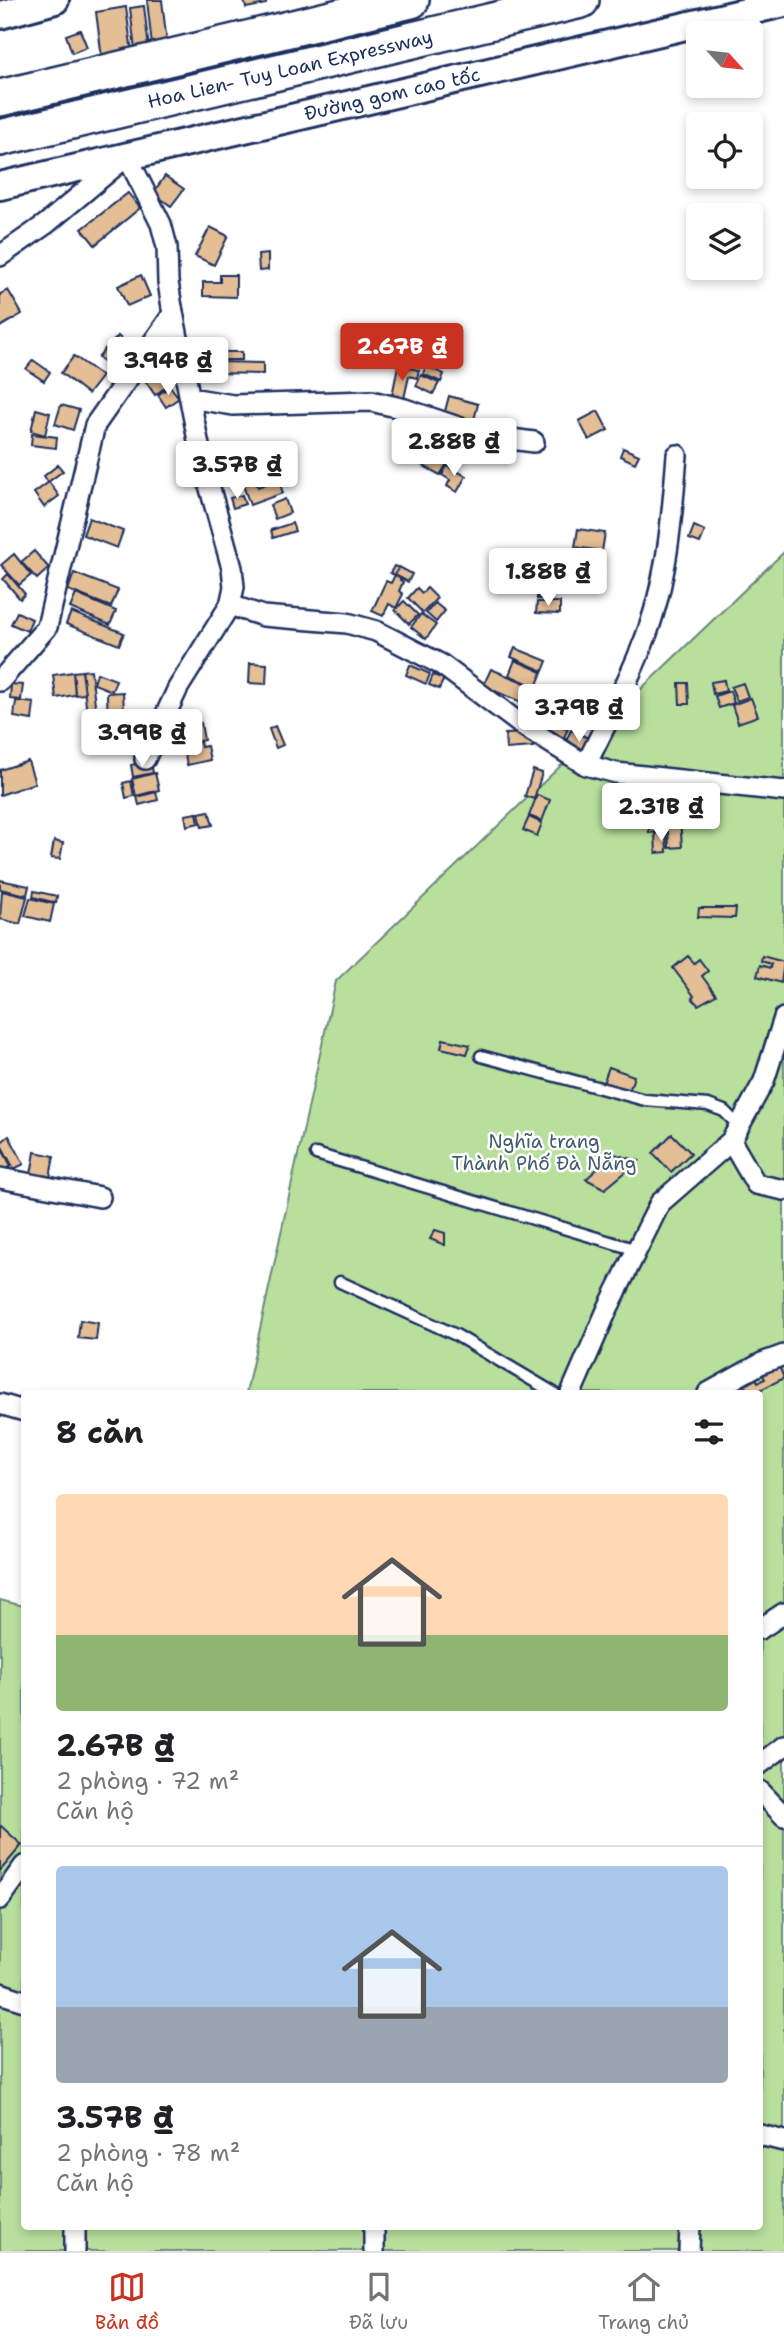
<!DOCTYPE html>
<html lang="vi">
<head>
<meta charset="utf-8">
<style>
	body { margin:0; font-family:"Shantell Sans",sans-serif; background:#f6f6f6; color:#202124; height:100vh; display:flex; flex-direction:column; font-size:26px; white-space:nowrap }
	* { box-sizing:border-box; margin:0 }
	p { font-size:23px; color:#757577 }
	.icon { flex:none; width:38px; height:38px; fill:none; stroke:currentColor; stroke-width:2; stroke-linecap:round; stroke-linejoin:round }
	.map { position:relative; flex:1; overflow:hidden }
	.sheet { position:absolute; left:21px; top:1390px; width:742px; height:840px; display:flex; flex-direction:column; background:#fff; border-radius:7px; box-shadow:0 4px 10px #0003 }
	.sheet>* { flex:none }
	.needle { width:46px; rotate:117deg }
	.fabs { position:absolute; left:686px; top:21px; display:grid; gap:14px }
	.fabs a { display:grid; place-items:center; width:77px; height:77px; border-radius:7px; background:#fff; box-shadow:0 4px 10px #0003; font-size:35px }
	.price { position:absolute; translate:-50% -60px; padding:0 16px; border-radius:7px; background:#fff; color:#222; font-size:23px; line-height:46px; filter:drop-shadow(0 2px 4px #0008) }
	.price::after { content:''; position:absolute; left:50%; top:42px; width:21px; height:16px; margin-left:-10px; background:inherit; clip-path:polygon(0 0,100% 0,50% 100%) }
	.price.active { background:#c8321e; color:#fff }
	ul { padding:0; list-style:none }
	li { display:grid; align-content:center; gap:14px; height:371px; padding:0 35px }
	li+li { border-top:2px solid #e0e0e0 }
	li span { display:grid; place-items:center; height:217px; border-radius:7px; color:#555 }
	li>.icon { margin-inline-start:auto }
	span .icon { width:126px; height:126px; fill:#fffc; stroke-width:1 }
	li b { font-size:30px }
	h2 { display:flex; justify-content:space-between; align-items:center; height:84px; padding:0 35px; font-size:30px }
	.menu { display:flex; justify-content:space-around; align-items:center; height:98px; border-top:2px solid #e0e0e0; background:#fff; font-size:19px; color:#757577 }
	.menu a { display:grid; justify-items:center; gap:4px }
	.menu .active { color:#c8321e }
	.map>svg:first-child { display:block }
	.green { fill:#b8e09c; stroke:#6a887d; stroke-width:2 }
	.building { fill:#e4be95; stroke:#1b2f5e; stroke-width:2 }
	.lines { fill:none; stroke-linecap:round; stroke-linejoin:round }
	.lane-casing { stroke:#1b2f5e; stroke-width:15 }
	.street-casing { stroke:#1b2f5e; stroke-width:24 }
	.secondary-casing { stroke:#1b2f5e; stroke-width:32 }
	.highway-casing { stroke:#1b2f5e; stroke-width:40 }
	.lane { stroke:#fff; stroke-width:10 }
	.street { stroke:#fff; stroke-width:19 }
	.secondary { stroke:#fff; stroke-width:26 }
	.highway { stroke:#fff; stroke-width:35 }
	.labels { text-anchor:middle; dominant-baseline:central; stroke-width:5; stroke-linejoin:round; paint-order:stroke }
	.street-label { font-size:19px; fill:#1b2f5e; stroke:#fff }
	.park-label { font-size:19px; fill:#425b6e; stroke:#fff }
</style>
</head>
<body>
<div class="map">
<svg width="784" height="2251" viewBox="0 0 784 2251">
	<rect width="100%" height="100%" fill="#fff"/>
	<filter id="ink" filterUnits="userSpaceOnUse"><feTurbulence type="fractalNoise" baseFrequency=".0143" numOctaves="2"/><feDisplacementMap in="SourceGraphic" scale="14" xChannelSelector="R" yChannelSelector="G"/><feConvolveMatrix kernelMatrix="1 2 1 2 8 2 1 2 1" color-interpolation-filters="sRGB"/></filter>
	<g filter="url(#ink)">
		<path class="green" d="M784 552V2251H0V1600L24 1606V2226H760V1393H246L336 981Z"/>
		<g class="building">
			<path d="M147 0H162L167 44 152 46Z"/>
			<path d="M244 0H266V4L246 8Z"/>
			<path d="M144 6 149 49 135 50 130 8Z"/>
			<path d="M126 7 132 53 102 58 96 12Z"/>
			<path d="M80 30 87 47 72 53 66 35Z"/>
			<path d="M165 176 184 189 171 206 153 193Z"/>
			<path d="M128 193 140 208 95 245 82 229Z"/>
			<path d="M210 227 228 236 214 265 195 256Z"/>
			<path d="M268 254V270L259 271 258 255Z"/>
			<path d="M141 275 150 296 127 306 118 286Z"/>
			<path d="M220 275H236V297L203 296V282H220Z"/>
			<path d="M8 290 22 314 0 327V294Z"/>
			<path d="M118 336 134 350 126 360 110 345Z"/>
			<path d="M106 348 123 362 115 372 98 357Z"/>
			<rect x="222" y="352" width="20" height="8"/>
			<path d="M74 356 102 376 88 394 61 373Z"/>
			<path d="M33 360 50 372 44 381 26 369Z"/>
			<path d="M215 362 263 363V374L215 373Z"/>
			<path d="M398 366 419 370 417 378 409 376 403 403 391 401Z"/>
			<path d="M426 366 444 374 441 382 423 374Z"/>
			<path d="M156 370 167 386 155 395 144 379Z"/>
			<path d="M421 375 439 383 433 394 416 386Z"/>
			<path d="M170 386 179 398 166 407 158 395Z"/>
			<path d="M449 396 478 404 474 420 485 422 482 432 444 415Z"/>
			<path d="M61 405 79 410 73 430 55 424Z"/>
			<path d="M36 409 50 413 45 435 31 431Z"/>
			<path d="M598 411 608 430 589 440 579 421Z"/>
			<path d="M32 434 57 437 56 448 31 445Z"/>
			<path d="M414 444 425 451 420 460 408 453Z"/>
			<path d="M623 448 639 455 635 463 620 456Z"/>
			<path d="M426 452 447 464 440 475 420 464Z"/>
			<path d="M261 461 265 476 234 484 230 468Z"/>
			<path d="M58 465 63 471 48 482 44 476Z"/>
			<path d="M447 466 466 476 457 492 447 486 450 480 442 475Z"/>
			<path d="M278 479 283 493 250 505 243 485 255 481 258 487Z"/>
			<path d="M49 482 59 496 44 507 34 493Z"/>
			<path d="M242 495 245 504 233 508 230 498Z"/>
			<path d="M285 499 290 513 275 519 270 505Z"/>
			<path d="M89 518 123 531 117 548 83 535Z"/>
			<path d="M292 523 295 531 273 538 271 530Z"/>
			<path d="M694 526 705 531 700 543 689 539Z"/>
			<path d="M578 529 605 533 602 551 575 547Z"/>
			<path d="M34 551 49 568 37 579 21 562Z"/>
			<path d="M14 554 31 575 19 585 1 565Z"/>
			<path d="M542 555 571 556 570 566 542 565Z"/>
			<path d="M394 566 405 571 400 580 403 582 399 591 403 594 396 608 389 604 383 616 372 611 386 581 391 583 395 575 390 573Z"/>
			<path d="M538 566 546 567 545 599H537Z"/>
			<path d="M399 567 412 574 408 582 395 575Z"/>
			<path d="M74 573 118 590 111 607 68 590Z"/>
			<path d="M8 574 25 594 20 599 3 579Z"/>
			<path d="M417 588 422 593 427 588 437 598 423 613 408 598Z"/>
			<path d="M76 594 116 611 110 625 70 608Z"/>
			<path d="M404 601 418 615 409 624 395 610Z"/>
			<path d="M537 602H560V614L536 613Z"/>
			<path d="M435 603 445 611 436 622 426 613Z"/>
			<path d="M17 612 32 619 27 631 11 624Z"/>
			<path d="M71 612 124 633 119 645 66 624Z"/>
			<path d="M421 614 436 625 426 639 411 627Z"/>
			<path d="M515 648 547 661 543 671 511 657Z"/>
			<path d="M515 660 542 672 536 687 509 675Z"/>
			<path d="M250 663 267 664 266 684 249 683Z"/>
			<path d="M410 665 430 674 426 684 406 675Z"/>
			<path d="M491 669 535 687 528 705 483 686Z"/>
			<path d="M91 670 97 721 88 723 82 671Z"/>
			<path d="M82 671 85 694 75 695 73 672Z"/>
			<path d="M73 672 75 695 56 698 53 675Z"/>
			<path d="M97 673 116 680 112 691 94 684Z"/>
			<path d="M433 675 444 679 439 689 429 685Z"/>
			<path d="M724 680 726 691 713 694 711 682Z"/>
			<path d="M679 683H688L689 704H680Z"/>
			<path d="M743 683 748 697 737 701 731 687Z"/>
			<path d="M11 684 23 685 21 700 10 699Z"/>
			<path d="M730 691 734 703 719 708 715 696Z"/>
			<path d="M123 692 125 729 108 730 107 693Z"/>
			<path d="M751 698 758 716 738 723 732 705Z"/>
			<path d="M16 701 34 703 32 720 14 717Z"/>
			<path d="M529 708 568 729 561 743 521 723Z"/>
			<path d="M201 723 204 740 184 744 181 726Z"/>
			<path d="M275 726 283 745 276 748 269 729Z"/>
			<path d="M571 730 595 741 586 759 563 747Z"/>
			<path d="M532 733 533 747 506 749 505 734Z"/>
			<path d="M200 742 201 747 207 746 210 760 187 765 184 751 192 749 191 744Z"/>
			<path d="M28 761 35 783 0 795V770Z"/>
			<path d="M151 761 153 773 133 777 131 765Z"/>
			<path d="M533 770 542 773 534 799 525 796Z"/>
			<path d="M155 773 159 790 136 796 132 779Z"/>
			<path d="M131 781 134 796 126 798 123 783Z"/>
			<path d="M156 792 158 800 139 805 137 797Z"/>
			<path d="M537 795 550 800 542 821 529 816Z"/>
			<path d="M209 811 213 825 202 827 199 813Z"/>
			<path d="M197 813 199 823 187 826 185 815Z"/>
			<path d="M529 817 542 823 537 836 523 830Z"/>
			<path d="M680 818 682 847 669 848 668 831 649 833V820Z"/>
			<path d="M655 833H666L667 852 656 853Z"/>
			<path d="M54 841 63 843 60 859 51 858Z"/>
			<path d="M0 880 29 886 27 895 0 889Z"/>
			<path d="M2 891 27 897 20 924 0 919Z"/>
			<path d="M34 891 57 896 56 903 33 897Z"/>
			<path d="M30 898 54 904 50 922 25 916Z"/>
			<path d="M699 908H736L735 918 698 917Z"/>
			<path d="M688 956 694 963 699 959 708 971 702 976 716 995 698 1005 692 998 694 996 673 968Z"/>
			<path d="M762 956 784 962 781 983 757 976 760 965 770 968 771 964 761 961Z"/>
			<path d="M443 1039 470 1045 467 1054 441 1048Z"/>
			<path d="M609 1067 634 1076 628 1095 602 1086Z"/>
			<path d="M672 1134 691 1153 671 1172 653 1153Z"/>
			<path d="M9 1136 24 1164 14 1169 0 1143Z"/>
			<path d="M0 1145 11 1166 0 1172Z"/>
			<path d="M35 1152 54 1156 49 1183 30 1180Z"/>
			<path d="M614 1154 639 1161 605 1189 586 1179Z"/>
			<path d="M435 1230 445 1233V1245L430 1239Z"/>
			<path d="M80 1320 98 1323 96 1340 78 1338Z"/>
			<path d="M777 1361 784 1378 754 1393H749L742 1380 754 1374 758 1382 765 1379 760 1369Z"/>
			<path d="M1 1826 22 1845 0 1871V1827Z"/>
		</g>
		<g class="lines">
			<g class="lane-casing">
				<g id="lane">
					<path d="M481 1056 645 1100 708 1105 724 1111 739 1126"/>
					<path d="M316 1154 637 1250"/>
					<path d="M340 1282 456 1335 554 1393"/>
				</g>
			</g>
			<g class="street-casing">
				<g id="street">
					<path d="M0 256 46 224 127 156 161 224 167 247 168 282 173 314 95 425 47 627 0 681"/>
					<path d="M190 398 233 405 371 401 405 409 461 428 503 438 534 442"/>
					<path d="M230 605 263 616 347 623 376 631 442 665 519 723 586 765 616 773 784 791"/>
					<path d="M145 759 178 688 230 605 234 587 232 568 201 456 172 307"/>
					<path d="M586 765C605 725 627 685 643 644 667 584 672 519 677 455"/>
					<path d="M731 1141 756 1184 784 1190"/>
					<path d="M0 1178 100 1197"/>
					<path d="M571 1393 608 1308 660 1203 731 1141 764 1081 784 1018"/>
					<path d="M708 1393 762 1363 784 1355"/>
					<path d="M0 1404 24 1411"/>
					<path d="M760 1629 784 1613"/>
					<path d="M760 1764 784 1746"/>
					<path d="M760 1791 784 1816"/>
					<path d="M0 1899 24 1866"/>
					<path d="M0 1993 24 2001"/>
					<path d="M760 2135 784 2141"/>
					<path d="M75 2251V2226"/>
					<path d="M374 2251V2226"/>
					<path d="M689 2251 690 2226"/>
				</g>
			</g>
			<g class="secondary-casing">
				<g id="secondary">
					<path d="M0 15 55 0"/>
					<path d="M0 186 784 3"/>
				</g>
			</g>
			<g class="highway-casing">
				<g id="highway">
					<path d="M0 98 411 0"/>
					<path d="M0 138 581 0"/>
				</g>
			</g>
			<use href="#lane" class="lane"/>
			<use href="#street" class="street"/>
			<use href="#secondary" class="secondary"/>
			<use href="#highway" class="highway"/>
		</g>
	</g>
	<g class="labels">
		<g class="street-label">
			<text transform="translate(290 69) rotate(-13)">Hoa Lien- Tuy Loan Expressway</text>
			<text transform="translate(392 94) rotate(-13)">Đường gom cao tốc</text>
		</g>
		<g class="park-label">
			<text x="544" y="1141">Nghĩa trang<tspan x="544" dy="22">Thành Phố Đà Nẵng</tspan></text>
		</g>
	</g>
</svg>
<div class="fabs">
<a><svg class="needle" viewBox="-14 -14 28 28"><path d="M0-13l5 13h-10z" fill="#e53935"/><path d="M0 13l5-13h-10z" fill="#757577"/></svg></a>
<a><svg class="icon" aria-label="locate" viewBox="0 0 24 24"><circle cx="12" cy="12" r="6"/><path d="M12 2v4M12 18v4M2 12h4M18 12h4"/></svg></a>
<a><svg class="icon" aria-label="layers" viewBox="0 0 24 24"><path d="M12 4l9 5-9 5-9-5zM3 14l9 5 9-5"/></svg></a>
</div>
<b class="price active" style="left:402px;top:383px">2.67B ₫</b>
<b class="price" style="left:168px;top:397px">3.94B ₫</b>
<b class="price" style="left:454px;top:478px">2.88B ₫</b>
<b class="price" style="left:237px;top:501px">3.57B ₫</b>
<b class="price" style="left:548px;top:608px">1.88B ₫</b>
<b class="price" style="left:579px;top:744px">3.79B ₫</b>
<b class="price" style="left:142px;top:769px">3.99B ₫</b>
<b class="price" style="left:661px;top:843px">2.31B ₫</b>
<section class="sheet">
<h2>8 căn<svg class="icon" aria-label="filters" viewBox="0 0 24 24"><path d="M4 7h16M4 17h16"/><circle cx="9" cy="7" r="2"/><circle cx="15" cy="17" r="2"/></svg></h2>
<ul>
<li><span style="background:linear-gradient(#ffd9b3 65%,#8fb573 0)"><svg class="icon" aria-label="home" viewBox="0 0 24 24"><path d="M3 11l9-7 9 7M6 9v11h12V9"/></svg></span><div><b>2.67B ₫</b><p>2 phòng · 72 m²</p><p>Căn hộ</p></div></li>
<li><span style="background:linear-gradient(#a9c7e8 65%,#9aa5b1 0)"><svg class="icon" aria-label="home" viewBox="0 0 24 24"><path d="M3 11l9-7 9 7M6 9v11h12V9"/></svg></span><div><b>3.57B ₫</b><p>2 phòng · 78 m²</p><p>Căn hộ</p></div></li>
</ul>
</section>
</div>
<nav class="menu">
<a class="active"><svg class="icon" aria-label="map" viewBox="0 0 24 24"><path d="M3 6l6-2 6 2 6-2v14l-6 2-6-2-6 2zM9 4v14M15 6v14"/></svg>Bản đồ</a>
<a><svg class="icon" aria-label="saved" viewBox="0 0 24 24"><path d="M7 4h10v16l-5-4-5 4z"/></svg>Đã lưu</a>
<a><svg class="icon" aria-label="home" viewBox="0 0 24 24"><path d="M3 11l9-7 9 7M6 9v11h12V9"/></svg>Trang chủ</a>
</nav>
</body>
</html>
